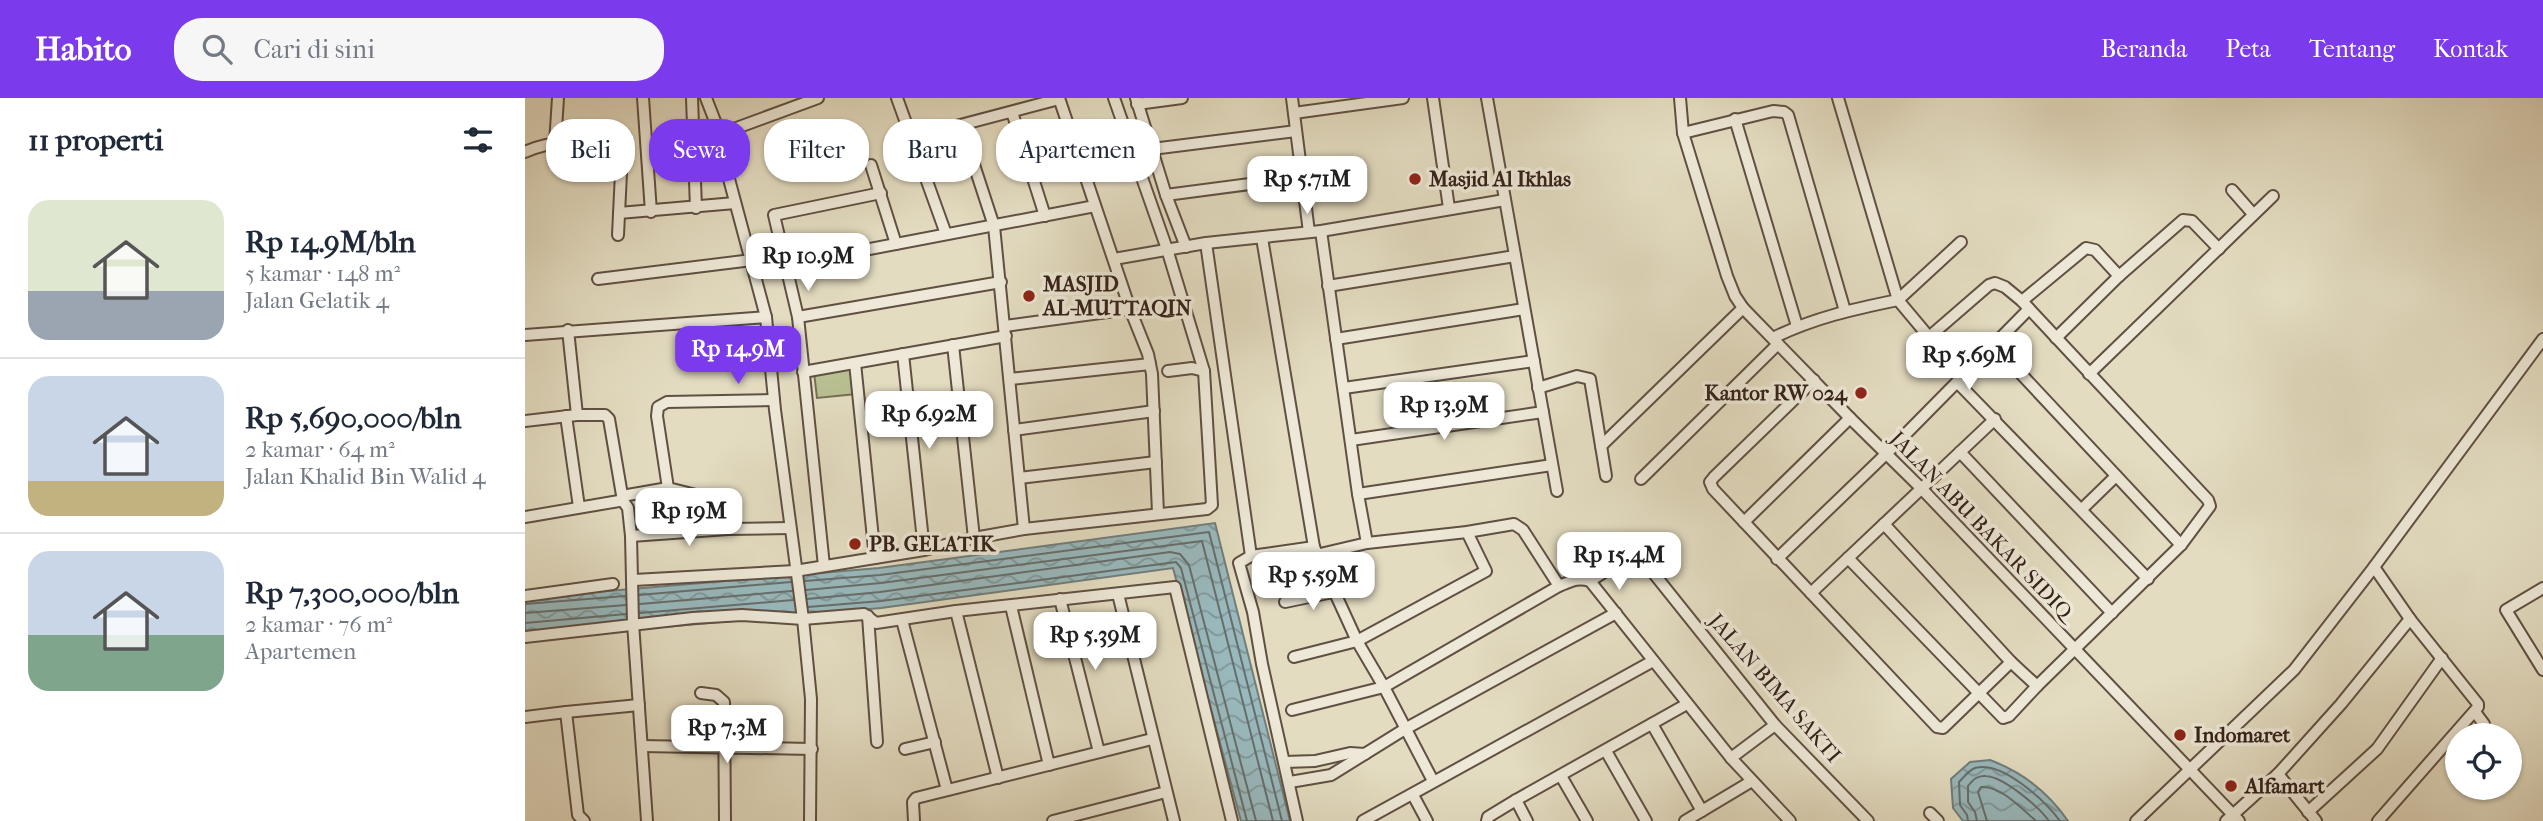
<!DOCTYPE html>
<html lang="id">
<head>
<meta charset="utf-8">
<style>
	body { margin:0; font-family:"IM FELL French Canon",serif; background:#f6f6f7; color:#1f2937; height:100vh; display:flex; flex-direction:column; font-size:26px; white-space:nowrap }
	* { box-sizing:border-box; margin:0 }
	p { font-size:23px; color:#747a83 }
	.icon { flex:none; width:38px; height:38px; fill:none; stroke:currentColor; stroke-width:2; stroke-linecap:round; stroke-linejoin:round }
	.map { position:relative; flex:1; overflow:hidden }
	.drawer { display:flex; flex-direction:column; background:#fff; width:525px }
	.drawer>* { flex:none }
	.guide { position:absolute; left:21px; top:21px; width:665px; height:63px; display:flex; gap:14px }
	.fabs { position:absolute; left:1920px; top:625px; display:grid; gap:14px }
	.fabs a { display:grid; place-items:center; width:77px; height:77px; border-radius:50%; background:#fff; box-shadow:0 2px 5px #0004; font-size:35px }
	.price { position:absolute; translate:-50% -60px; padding:0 16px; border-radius:14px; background:#fff; color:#222; font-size:23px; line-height:46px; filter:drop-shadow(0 2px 4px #0008) }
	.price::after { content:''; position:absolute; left:50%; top:42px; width:21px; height:16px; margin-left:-10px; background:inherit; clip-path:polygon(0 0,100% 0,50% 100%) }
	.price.active { background:#7c3aed; color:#fff }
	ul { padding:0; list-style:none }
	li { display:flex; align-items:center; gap:21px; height:175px; padding:0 28px }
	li+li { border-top:2px solid #e0e1e3 }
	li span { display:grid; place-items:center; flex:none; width:196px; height:140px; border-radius:21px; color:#555 }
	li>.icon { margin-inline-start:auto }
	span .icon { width:84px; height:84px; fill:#fffc; stroke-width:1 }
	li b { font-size:30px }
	h2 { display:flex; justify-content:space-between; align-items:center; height:84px; padding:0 28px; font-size:30px }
	.pill { padding:0 24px; border-radius:28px; background:#fff; box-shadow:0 2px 5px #0004; font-size:24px; line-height:63px }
	.pill.active { background:#7c3aed; color:#fff }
	header { display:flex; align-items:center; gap:42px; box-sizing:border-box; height:98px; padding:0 35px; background:#7c3aed; color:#fff }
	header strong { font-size:33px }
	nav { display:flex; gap:38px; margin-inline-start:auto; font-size:24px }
	.search { width:490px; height:63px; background:#f6f6f7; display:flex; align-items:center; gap:18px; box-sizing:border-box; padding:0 24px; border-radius:28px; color:#747a83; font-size:26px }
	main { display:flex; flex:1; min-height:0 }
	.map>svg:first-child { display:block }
	.garden { fill:#b8bf90; stroke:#767054; stroke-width:2 }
	.water { fill:url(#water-waves); stroke:#717d7b; stroke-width:2 }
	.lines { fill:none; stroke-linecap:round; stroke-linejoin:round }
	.shore { stroke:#666e6b; stroke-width:2 }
	.minor-casing { stroke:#605043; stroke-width:14 }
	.minor { stroke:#ede8d7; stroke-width:10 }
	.poi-dot { fill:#8f2418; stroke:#ede8d7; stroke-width:2.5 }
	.labels { text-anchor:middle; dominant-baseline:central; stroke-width:7; stroke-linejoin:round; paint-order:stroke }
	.poi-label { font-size:21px; font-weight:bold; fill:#342219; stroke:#ede8d7; text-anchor:start }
	.street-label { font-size:21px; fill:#342219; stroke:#ede8d7 }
</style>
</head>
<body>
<header>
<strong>Habito</strong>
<div class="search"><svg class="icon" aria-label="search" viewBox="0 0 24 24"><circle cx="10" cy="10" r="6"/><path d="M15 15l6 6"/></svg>Cari di sini</div>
<nav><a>Beranda</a><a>Peta</a><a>Tentang</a><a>Kontak</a></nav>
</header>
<main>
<section class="drawer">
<h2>11 properti<svg class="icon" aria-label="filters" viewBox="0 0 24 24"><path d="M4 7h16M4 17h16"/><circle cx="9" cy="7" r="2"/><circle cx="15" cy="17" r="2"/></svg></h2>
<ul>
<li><span style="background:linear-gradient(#dfe7d0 65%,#9aa5b1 0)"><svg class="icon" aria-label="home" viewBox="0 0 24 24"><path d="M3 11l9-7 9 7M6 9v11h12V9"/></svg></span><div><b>Rp 14.9M/bln</b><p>5 kamar · 148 m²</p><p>Jalan Gelatik 4</p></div></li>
<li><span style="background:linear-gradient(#c9d6e8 75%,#c2b280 0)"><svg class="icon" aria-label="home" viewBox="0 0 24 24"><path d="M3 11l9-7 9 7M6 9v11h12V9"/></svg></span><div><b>Rp 5,690,000/bln</b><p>2 kamar · 64 m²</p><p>Jalan Khalid Bin Walid 4</p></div></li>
<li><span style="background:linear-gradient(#c9d6e8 60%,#7fa58c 0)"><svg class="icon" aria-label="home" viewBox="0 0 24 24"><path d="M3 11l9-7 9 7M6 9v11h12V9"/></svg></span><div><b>Rp 7,300,000/bln</b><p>2 kamar · 76 m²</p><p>Apartemen</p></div></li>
</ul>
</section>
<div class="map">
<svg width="2018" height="723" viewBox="0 0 2018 723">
	<defs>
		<pattern id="water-waves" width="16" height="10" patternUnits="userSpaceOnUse" patternTransform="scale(1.75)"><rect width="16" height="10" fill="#99b9bd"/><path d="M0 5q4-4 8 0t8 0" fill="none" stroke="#7e9699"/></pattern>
	</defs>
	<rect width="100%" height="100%" fill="#e3dcc1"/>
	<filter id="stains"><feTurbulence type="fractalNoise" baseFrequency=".00286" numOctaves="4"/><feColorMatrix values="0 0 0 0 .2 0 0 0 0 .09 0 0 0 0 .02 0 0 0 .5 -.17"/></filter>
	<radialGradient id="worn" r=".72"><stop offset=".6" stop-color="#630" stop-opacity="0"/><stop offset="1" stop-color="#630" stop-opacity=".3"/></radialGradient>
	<path class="garden" d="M328 269 331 296 292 300 289 274Z"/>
	<g class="water">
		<path d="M690 425 765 723H716L648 470 356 510 0 541V500L354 470Z"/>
		<path d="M1465 662C1497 674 1524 695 1543 723H1438L1428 710 1426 681 1445 664Z"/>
	</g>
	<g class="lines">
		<g class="shore">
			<path d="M280 483 355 477 684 434 757 723"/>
			<path d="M281 492 356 485 677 443 748 723"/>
			<path d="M114 497 266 484"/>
			<path d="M282 501 355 494 645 454 655 456 664 467 731 723"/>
			<path d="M0 506 100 498"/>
			<path d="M115 506 267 493"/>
			<path d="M283 509 356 503 651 464 656 470 722 723"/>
			<path d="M0 515 101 507"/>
			<path d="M115 515 268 502"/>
			<path d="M0 525 101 516"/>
			<path d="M1443 723 1442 717 1435 707 1434 684C1438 680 1444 672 1450 670 1477 662 1520 703 1535 723"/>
			<path d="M1452 723 1450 714 1443 704V688C1448 682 1452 677 1461 678 1479 679 1514 709 1524 723"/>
			<path d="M1462 723 1453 694 1456 689C1475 687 1497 711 1511 723"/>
		</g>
		<g class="minor-casing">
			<g id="minor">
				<path d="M118 0 126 114"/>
				<path d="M167 0 171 110"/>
				<path d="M181 0 195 36 200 66 241 219 250 312 278 521 286 601 285 723"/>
				<path d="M372 0 421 136"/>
				<path d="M534 0 605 211 623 256 627 276 633 415"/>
				<path d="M611 0 641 97 661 149"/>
				<path d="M767 0 784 134"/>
				<path d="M908 0 924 110"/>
				<path d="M962 0 1032 393"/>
				<path d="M1155 0 1158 35 1202 178 1210 198 1218 210 1325 320 1396 390 1714 723"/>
				<path d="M612 6 657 0"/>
				<path d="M487 14 520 118"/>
				<path d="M769 15 878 0"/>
				<path d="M1210 21 1272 228"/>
				<path d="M436 27 469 128 499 431"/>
				<path d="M1158 35 1248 13 1259 14 1263 17 1320 213"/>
				<path d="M195 36 293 0"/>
				<path d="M386 40 534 1"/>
				<path d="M30 46 33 0"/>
				<path d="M627 51 771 33"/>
				<path d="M0 54C26 42 68 40 96 48L97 54 93 137"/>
				<path d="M346 67 371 146"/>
				<path d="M1707 92 1728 116"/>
				<path d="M641 97 778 79"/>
				<path d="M94 115 210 105"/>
				<path d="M737 140 789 449 832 543 859 589 908 683"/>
				<path d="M1436 144 1373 202 1404 239 1441 275"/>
				<path d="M681 145 726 458"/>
				<path d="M589 161 681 145 796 133 980 102"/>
				<path d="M261 167 570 108"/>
				<path d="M73 181 227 162"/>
				<path d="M803 188 990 158"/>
				<path d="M1497 203 1561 150 1570 152 1594 178"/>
				<path d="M273 219 476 184"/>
				<path d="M480 228 605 211"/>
				<path d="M43 232 52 317"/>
				<path d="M0 237 241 219"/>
				<path d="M1248 240C1288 220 1329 211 1373 202L1313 0"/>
				<path d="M1531 240 1594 178 1658 122 1667 123 1694 151"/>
				<path d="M811 241 999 211"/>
				<path d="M428 247 449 440"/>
				<path d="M1469 247 1656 447"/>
				<path d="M378 256 399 452"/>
				<path d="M330 265 350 460"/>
				<path d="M643 273 667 270 679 273"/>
				<path d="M278 274 481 238"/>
				<path d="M1564 276 1748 98"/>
				<path d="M485 281 625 266"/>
				<path d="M1289 282 1189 379 1185 384 1188 391 1412 629 1418 630 1486 564"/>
				<path d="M1432 284 1623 481"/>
				<path d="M819 290 1009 263"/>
				<path d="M1013 290 1052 278 1065 281 1081 378"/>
				<path d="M41 318 54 409"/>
				<path d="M0 323 52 317H80L84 321 98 403"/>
				<path d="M489 332 629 313"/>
				<path d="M826 342 1018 314"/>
				<path d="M1076 348 1218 210"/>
				<path d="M1435 354 1587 515"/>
				<path d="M494 380 631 364"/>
				<path d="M1116 381 1253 246"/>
				<path d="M833 396 1027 367"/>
				<path d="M171 397 143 390 132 318 133 309 142 304 249 302"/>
				<path d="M97 398 143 390"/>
				<path d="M1557 411 1591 378"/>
				<path d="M0 419 94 403H98L103 410 106 438 203 431 265 430"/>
				<path d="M1219 424 1325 320"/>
				<path d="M1359 426 1486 564 1512 588 1656 447 1685 408 1683 402 1497 203 1480 189 1470 185 1464 187 1404 239"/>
				<path d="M106 438 108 525 122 723"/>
				<path d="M842 445 942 434 989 426 998 432 1034 488"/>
				<path d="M791 457 842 445 833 396 796 133"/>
				<path d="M1323 460 1478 620 1484 618 1512 588"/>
				<path d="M1252 461 1362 355 1504 211"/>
				<path d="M299 468 273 219 249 117 356 95"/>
				<path d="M1849 469 1885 521 1953 606V609L1853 723"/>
				<path d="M109 482 270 473 399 452 449 440 499 431 682 411 687 407 679 273 642 151 589 0"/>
				<path d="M1065 483 1109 455 1114 457 1250 627 1343 723"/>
				<path d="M2018 490 1981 512 2018 572"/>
				<path d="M1286 495 1470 321"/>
				<path d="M593 496 649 723"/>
				<path d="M0 498 88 486"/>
				<path d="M535 501 574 654"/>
				<path d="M760 504 808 494"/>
				<path d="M486 508 524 667"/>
				<path d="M431 513 473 680"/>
				<path d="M343 518 352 644"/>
				<path d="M377 522 422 692"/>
				<path d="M0 539 168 520 217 517 278 521 339 516 351 525 431 513 650 489 707 723"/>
				<path d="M769 559 832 543 961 473 942 434"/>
				<path d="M176 595 191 597 199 604 200 723"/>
				<path d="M767 612 859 589 1034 488C1046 483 1053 479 1065 483L1206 660 1265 723"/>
				<path d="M41 614 114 607"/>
				<path d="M1950 614 1959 626 1962 637"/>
				<path d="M0 619 41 614 53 717 59 723"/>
				<path d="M1127 626 1177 713"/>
				<path d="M117 648 287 651"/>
				<path d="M380 651 410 644"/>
				<path d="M1081 653 1121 723"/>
				<path d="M1206 660 1250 627"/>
				<path d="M760 664 790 663 825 655 840 656"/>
				<path d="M1753 676 1791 723"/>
				<path d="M1036 678 1062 723"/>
				<path d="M765 684 806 677 880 631 1091 515"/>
				<path d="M888 697 902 723"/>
				<path d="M991 702 1002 723"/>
				<path d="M1783 714 1852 651 1917 560"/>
				<path d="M1405 715 1413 723"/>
				<path d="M389 723 388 704 391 700 627 641"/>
				<path d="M528 723 641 694"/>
				<path d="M772 723 737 566 728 514 714 465 726 458 789 449"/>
				<path d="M838 723 1128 563"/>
				<path d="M962 723 963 719 991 702 1162 606"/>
				<path d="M1160 723 1227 683"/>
				<path d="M1611 723 1769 572 1849 469 2018 241"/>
				<path d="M1701 723 1753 676 1816 606 1885 521"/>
			</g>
		</g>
		<use href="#minor" class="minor"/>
	</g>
	<g class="poi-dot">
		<circle cx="890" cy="81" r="7"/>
		<circle cx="504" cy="198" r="7"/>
		<circle cx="1336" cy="295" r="7"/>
		<circle cx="330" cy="446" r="7"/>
		<circle cx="1655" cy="637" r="7"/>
		<circle cx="1706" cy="688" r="7"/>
	</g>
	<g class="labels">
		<g class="poi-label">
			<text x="904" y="81">Masjid Al Ikhlas</text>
			<text x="518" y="186">MASJID<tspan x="518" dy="24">AL-MUTTAQIN</tspan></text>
			<text x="1322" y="295" text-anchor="end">Kantor RW 024</text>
			<text x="344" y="446">PB. GELATIK</text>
			<text x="1669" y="637">Indomaret</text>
			<text x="1720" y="688">Alfamart</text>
		</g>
		<g class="street-label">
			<text transform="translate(1456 427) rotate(46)">JALAN ABU BAKAR SIDIQ</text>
			<text transform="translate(1250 590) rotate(49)">JALAN BIMA SAKTI</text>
		</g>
	</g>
	<rect width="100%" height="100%" filter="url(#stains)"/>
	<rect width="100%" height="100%" fill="url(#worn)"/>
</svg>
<div class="fabs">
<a><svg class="icon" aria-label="locate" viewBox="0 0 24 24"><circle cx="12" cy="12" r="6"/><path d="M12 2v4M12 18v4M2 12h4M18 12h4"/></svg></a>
</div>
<b class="price" style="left:782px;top:118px">Rp 5.71M</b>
<b class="price" style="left:283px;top:195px">Rp 10.9M</b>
<b class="price active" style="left:213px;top:288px">Rp 14.9M</b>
<b class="price" style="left:1444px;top:294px">Rp 5.69M</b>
<b class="price" style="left:919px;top:344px">Rp 13.9M</b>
<b class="price" style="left:404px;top:353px">Rp 6.92M</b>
<b class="price" style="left:164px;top:450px">Rp 19M</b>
<b class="price" style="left:1094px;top:494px">Rp 15.4M</b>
<b class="price" style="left:788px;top:514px">Rp 5.59M</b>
<b class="price" style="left:570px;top:574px">Rp 5.39M</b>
<b class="price" style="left:202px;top:667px">Rp 7.3M</b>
<div class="guide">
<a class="pill">Beli</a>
<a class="pill active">Sewa</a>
<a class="pill">Filter</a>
<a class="pill">Baru</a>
<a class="pill">Apartemen</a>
</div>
</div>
</main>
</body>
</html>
